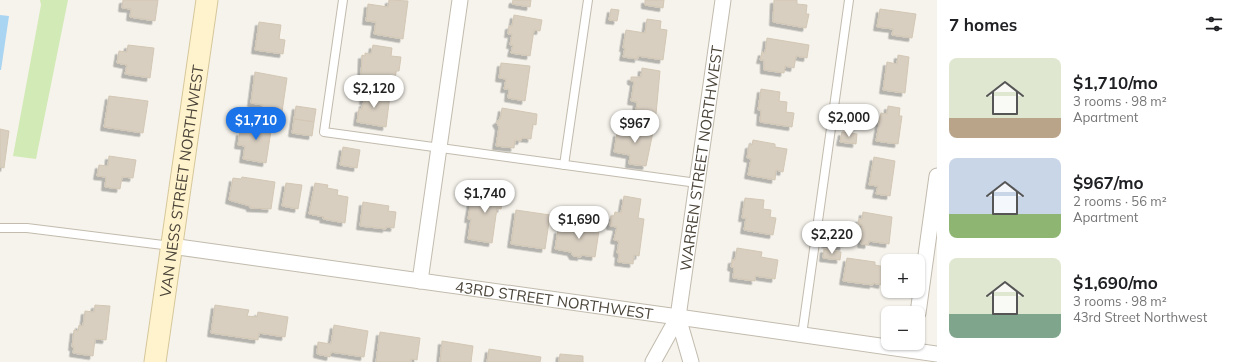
<!DOCTYPE html>
<html lang="en">
<head>
<meta charset="utf-8">
<style>
	body { margin:0; font-family:Mulish,sans-serif; background:#f2f2f2; color:#202124; height:100vh; display:flex; flex-direction:column; font-size:15px; white-space:nowrap }
	* { box-sizing:border-box; margin:0 }
	p { font-size:13px; color:#757577 }
	.icon { flex:none; width:22px; height:22px; fill:none; stroke:currentColor; stroke-width:2; stroke-linecap:round; stroke-linejoin:round }
	.map { position:relative; flex:1; overflow:hidden }
	.sheet { display:flex; flex-direction:column; background:#fff; width:300px }
	.sheet>* { flex:none }
	.controls { position:absolute; left:881px; top:254px; display:grid; gap:8px }
	.controls a { display:grid; place-items:center; width:44px; height:44px; border-radius:8px; background:#fff; box-shadow:0 1px 3px #0004; font-size:20px }
	.price { position:absolute; translate:-50% -34px; padding:0 9px; border-radius:14px; background:#fff; color:#222; font-size:13px; line-height:26px; filter:drop-shadow(0 1px 2px #0008) }
	.price::after { content:''; position:absolute; left:50%; top:24px; width:12px; height:9px; margin-left:-6px; background:inherit; clip-path:polygon(0 0,100% 0,50% 100%) }
	.price.selected { background:#1a73e8; color:#fff }
	ul { padding:0; list-style:none }
	li { display:flex; align-items:center; gap:12px; height:100px; padding:0 12px }
	li span { display:grid; place-items:center; flex:none; width:112px; height:80px; border-radius:8px; color:#555 }
	li>.icon { margin-inline-start:auto }
	span .icon { width:48px; height:48px; fill:#fffc; stroke-width:1 }
	li b { font-size:17px }
	h2 { display:flex; justify-content:space-between; align-items:center; height:48px; padding:0 12px; font-size:17px }
	main { display:flex; flex:1; min-height:0 }
	.map>svg:first-child { display:block }
	.green { fill:#d2eab5 }
	.water { fill:#a9d4f2 }
	.building { fill:#d8cfc1; stroke:#d3c7b4; filter:url(#shadow) }
	.lines { fill:none; stroke-linecap:round; stroke-linejoin:round }
	.lane-casing { stroke:#c2bbae; stroke-width:10 }
	.street-casing { stroke:#c2bbae; stroke-width:17 }
	.secondary-casing { stroke:#d6c79b; stroke-width:23 }
	.lane { stroke:#fff; stroke-width:8 }
	.street { stroke:#fff; stroke-width:15 }
	.secondary { stroke:#fff3cd; stroke-width:21 }
	.labels { text-anchor:middle; dominant-baseline:central; stroke-width:4; stroke-linejoin:round; paint-order:stroke }
	.street-label { font-size:15px; fill:#4b4439; stroke:#fff }
</style>
</head>
<body>
<main>
<div class="map">
<svg width="937" height="362" viewBox="0 0 937 362">
	<defs>
		<filter id="shadow"><feDropShadow dx="-3.5" dy="3.5" stdDeviation="0" flood-color="#0004"/></filter>
	</defs>
	<rect width="100%" height="100%" fill="#f6f3ec"/>
	<path class="green" d="M40 0H68L36 159 13 156 41 5Z"/>
	<path class="water" d="M0 15 9 16 1 70H0Z"/>
	<g class="building">
		<path d="M123 0H158L155 21 130 17 131 9 122 8Z"/>
		<path d="M389 0 408 1 403 39 374 34 376 22 366 21 368 4 388 7Z"/>
		<path d="M513 0H531L530 7 512 4Z"/>
		<path d="M645 0H664L663 8 645 5Z"/>
		<path d="M774 0H797V4L807 5 806 14H809L806 28 773 22Z"/>
		<path d="M611 9 619 10 617 21 609 20Z"/>
		<path d="M880 9 916 14 912 38 892 35 893 29 877 27Z"/>
		<path d="M514 15 542 20 540 31 534 30 530 56 511 53 513 45H510L512 34H508L509 26H512Z"/>
		<path d="M647 19 661 21 660 29 667 30 663 60 638 56V59L623 57 625 48H623L626 30 645 33Z"/>
		<path d="M259 22 281 25 279 39 285 40 283 54 255 50Z"/>
		<path d="M767 38 809 45 807 58 796 56 794 68 785 66 784 73 764 70V60H760L762 52 765 53Z"/>
		<path d="M128 45 154 48 150 78 125 74 127 65 117 63 119 51 127 52Z"/>
		<path d="M373 45 392 48 391 56 401 57 399 71H396L394 84 361 78 362 55 365 56V53L371 54Z"/>
		<path d="M898 55 909 57 905 93 883 90 887 62 897 64Z"/>
		<path d="M501 63 530 66 525 101 508 98 509 89H504L506 79 499 78Z"/>
		<path d="M642 68 660 71 656 114 636 111 637 102 631 101 634 82 631 81V77H641Z"/>
		<path d="M255 72 287 78 282 112 263 109V105L251 103Z"/>
		<path d="M355 84 364 86 363 92 354 91Z"/>
		<path d="M761 89 780 92 779 101 787 102 786 112 794 113 792 127 760 122 761 110H758Z"/>
		<path d="M364 91 390 95 386 127 357 122 359 109H362L363 103H365L366 101H363Z"/>
		<path d="M109 96 148 101 143 133 104 127Z"/>
		<path d="M296 106 316 109 314 122 294 119Z"/>
		<path d="M888 106 900 108 899 116H902L898 144 876 141 881 113 887 114Z"/>
		<path d="M502 108 537 114 536 125 533 124 531 139 522 138 521 141 515 140 514 148 496 146 499 127 496 122 500 119Z"/>
		<path d="M294 119 314 122 312 136 292 133Z"/>
		<path d="M248 121 272 124 266 163 243 159 245 146 238 145 240 132 246 133Z"/>
		<path d="M632 124 654 127 646 166 629 164 630 155 614 152 617 133 622 134 623 128 631 129Z"/>
		<path d="M0 129 9 131 4 168 0 167Z"/>
		<path d="M842 132 857 134 856 144 840 142Z"/>
		<path d="M753 140 775 144V147L787 149 783 172 776 170 775 180 748 175 751 159 747 158 749 145H752Z"/>
		<path d="M343 147 360 150 357 168 340 165Z"/>
		<path d="M109 156 136 160 133 178 122 177 120 189 105 187 106 177 97 176 99 165 108 166Z"/>
		<path d="M874 157 895 161 890 196 876 194 878 186 869 185Z"/>
		<path d="M242 177 275 182 271 209 250 208V206L229 200 233 178 241 179Z"/>
		<path d="M286 183 302 185 298 209 282 206Z"/>
		<path d="M315 183 328 185 327 188 338 190 337 195 348 197 345 223 323 219 324 217 309 214Z"/>
		<path d="M490 183 505 186 501 209 497 208 492 243 468 239 471 219H468L472 196 488 199Z"/>
		<path d="M624 196 641 199 638 218 644 219 639 256 634 255 633 264 618 262 619 254 617 253 619 241 614 240 617 227 610 226 611 216H614L615 212 621 213Z"/>
		<path d="M745 198 764 200 763 209 771 210 770 217 776 218 773 235 744 230 746 218H742Z"/>
		<path d="M363 202 389 206 388 211 396 212 394 228 386 227V229L360 226Z"/>
		<path d="M516 210 550 215 545 249 511 244Z"/>
		<path d="M863 212 892 217 889 244 869 241 868 245 861 244 862 240 859 239 862 225H858L859 219H862Z"/>
		<path d="M589 222 600 224 595 257 581 255V257L573 256 571 252 555 249 558 230 574 232 575 223 589 225Z"/>
		<path d="M827 228 846 231 843 247 825 244Z"/>
		<path d="M737 248 762 252 761 257 778 260 775 279 755 276V281L733 278 734 268 731 267 732 260H735Z"/>
		<path d="M824 249 841 252 840 260 823 258Z"/>
		<path d="M847 258 875 262V265L885 267 882 285 873 283V285L843 281Z"/>
		<path d="M95 305 110 306 106 340 95 339 93 356 73 353 74 347H72L74 330 78 331 79 325 83 326 85 311 94 312Z"/>
		<path d="M215 305 249 310 247 316 257 317 258 312 288 317 285 337 259 333 258 340 211 333Z"/>
		<path d="M334 325 368 331 364 357 331 352 330 357 317 354 318 342 331 344Z"/>
		<path d="M380 332 420 338 417 360 411 359V362H376Z"/>
		<path d="M442 341 473 346 471 362H440Z"/>
		<path d="M489 349 541 357 540 362H487Z"/>
		<path d="M560 354 583 356V362H559Z"/>
	</g>
	<g class="lines">
		<g class="lane-casing">
			<g id="lane">
				<path d="M343 0 324 132 697 183"/>
				<path d="M564 165 588 0"/>
				<path d="M0 228H27L171 246"/>
				<path d="M802 335 849 0"/>
			</g>
		</g>
		<g class="street-casing">
			<g id="street">
				<path id="s1" d="M171 246 678 317 937 354"/>
				<path d="M420 281 460 0"/>
				<path d="M918 313 937 176"/>
				<path d="M678 317 691 362"/>
				<path id="s2" d="M653 362 678 317 723 0"/>
			</g>
		</g>
		<g class="secondary-casing">
			<g id="secondary">
				<path id="s3" d="M155 362 207 0"/>
			</g>
		</g>
		<use href="#lane" class="lane"/>
		<use href="#street" class="street"/>
		<use href="#secondary" class="secondary"/>
	</g>
	<g class="labels">
		<g class="street-label">
			<text stroke="none"><textPath href="#s2" startOffset="212">WARREN STREET NORTHWEST</textPath></text>
			<text stroke="none"><textPath href="#s3" startOffset="183">VAN NESS STREET NORTHWEST</textPath></text>
			<text stroke="none"><textPath href="#s1" startOffset="387">43RD STREET NORTHWEST</textPath></text>
		</g>
	</g>
</svg>
<div class="controls">
<a>+</a>
<a>−</a>
</div>
<b class="price" style="left:374px;top:109px">$2,120</b>
<b class="price" style="left:849px;top:138px">$2,000</b>
<b class="price selected" style="left:256px;top:141px">$1,710</b>
<b class="price" style="left:635px;top:144px">$967</b>
<b class="price" style="left:485px;top:214px">$1,740</b>
<b class="price" style="left:579px;top:240px">$1,690</b>
<b class="price" style="left:832px;top:255px">$2,220</b>
</div>
<section class="sheet">
<h2>7 homes<svg class="icon" aria-label="filters" viewBox="0 0 24 24"><path d="M4 7h16M4 17h16"/><circle cx="9" cy="7" r="2"/><circle cx="15" cy="17" r="2"/></svg></h2>
<ul>
<li><span style="background:linear-gradient(#dfe7d0 75%,#b9a48a 0)"><svg class="icon" aria-label="home" viewBox="0 0 24 24"><path d="M3 11l9-7 9 7M6 9v11h12V9"/></svg></span><div><b>$1,710/mo</b><p>3 rooms · 98 m²</p><p>Apartment</p></div></li>
<li><span style="background:linear-gradient(#c9d6e8 70%,#8fb573 0)"><svg class="icon" aria-label="home" viewBox="0 0 24 24"><path d="M3 11l9-7 9 7M6 9v11h12V9"/></svg></span><div><b>$967/mo</b><p>2 rooms · 56 m²</p><p>Apartment</p></div></li>
<li><span style="background:linear-gradient(#dfe7d0 70%,#7fa58c 0)"><svg class="icon" aria-label="home" viewBox="0 0 24 24"><path d="M3 11l9-7 9 7M6 9v11h12V9"/></svg></span><div><b>$1,690/mo</b><p>3 rooms · 98 m²</p><p>43rd Street Northwest</p></div></li>
</ul>
</section>
</main>
</body>
</html>
